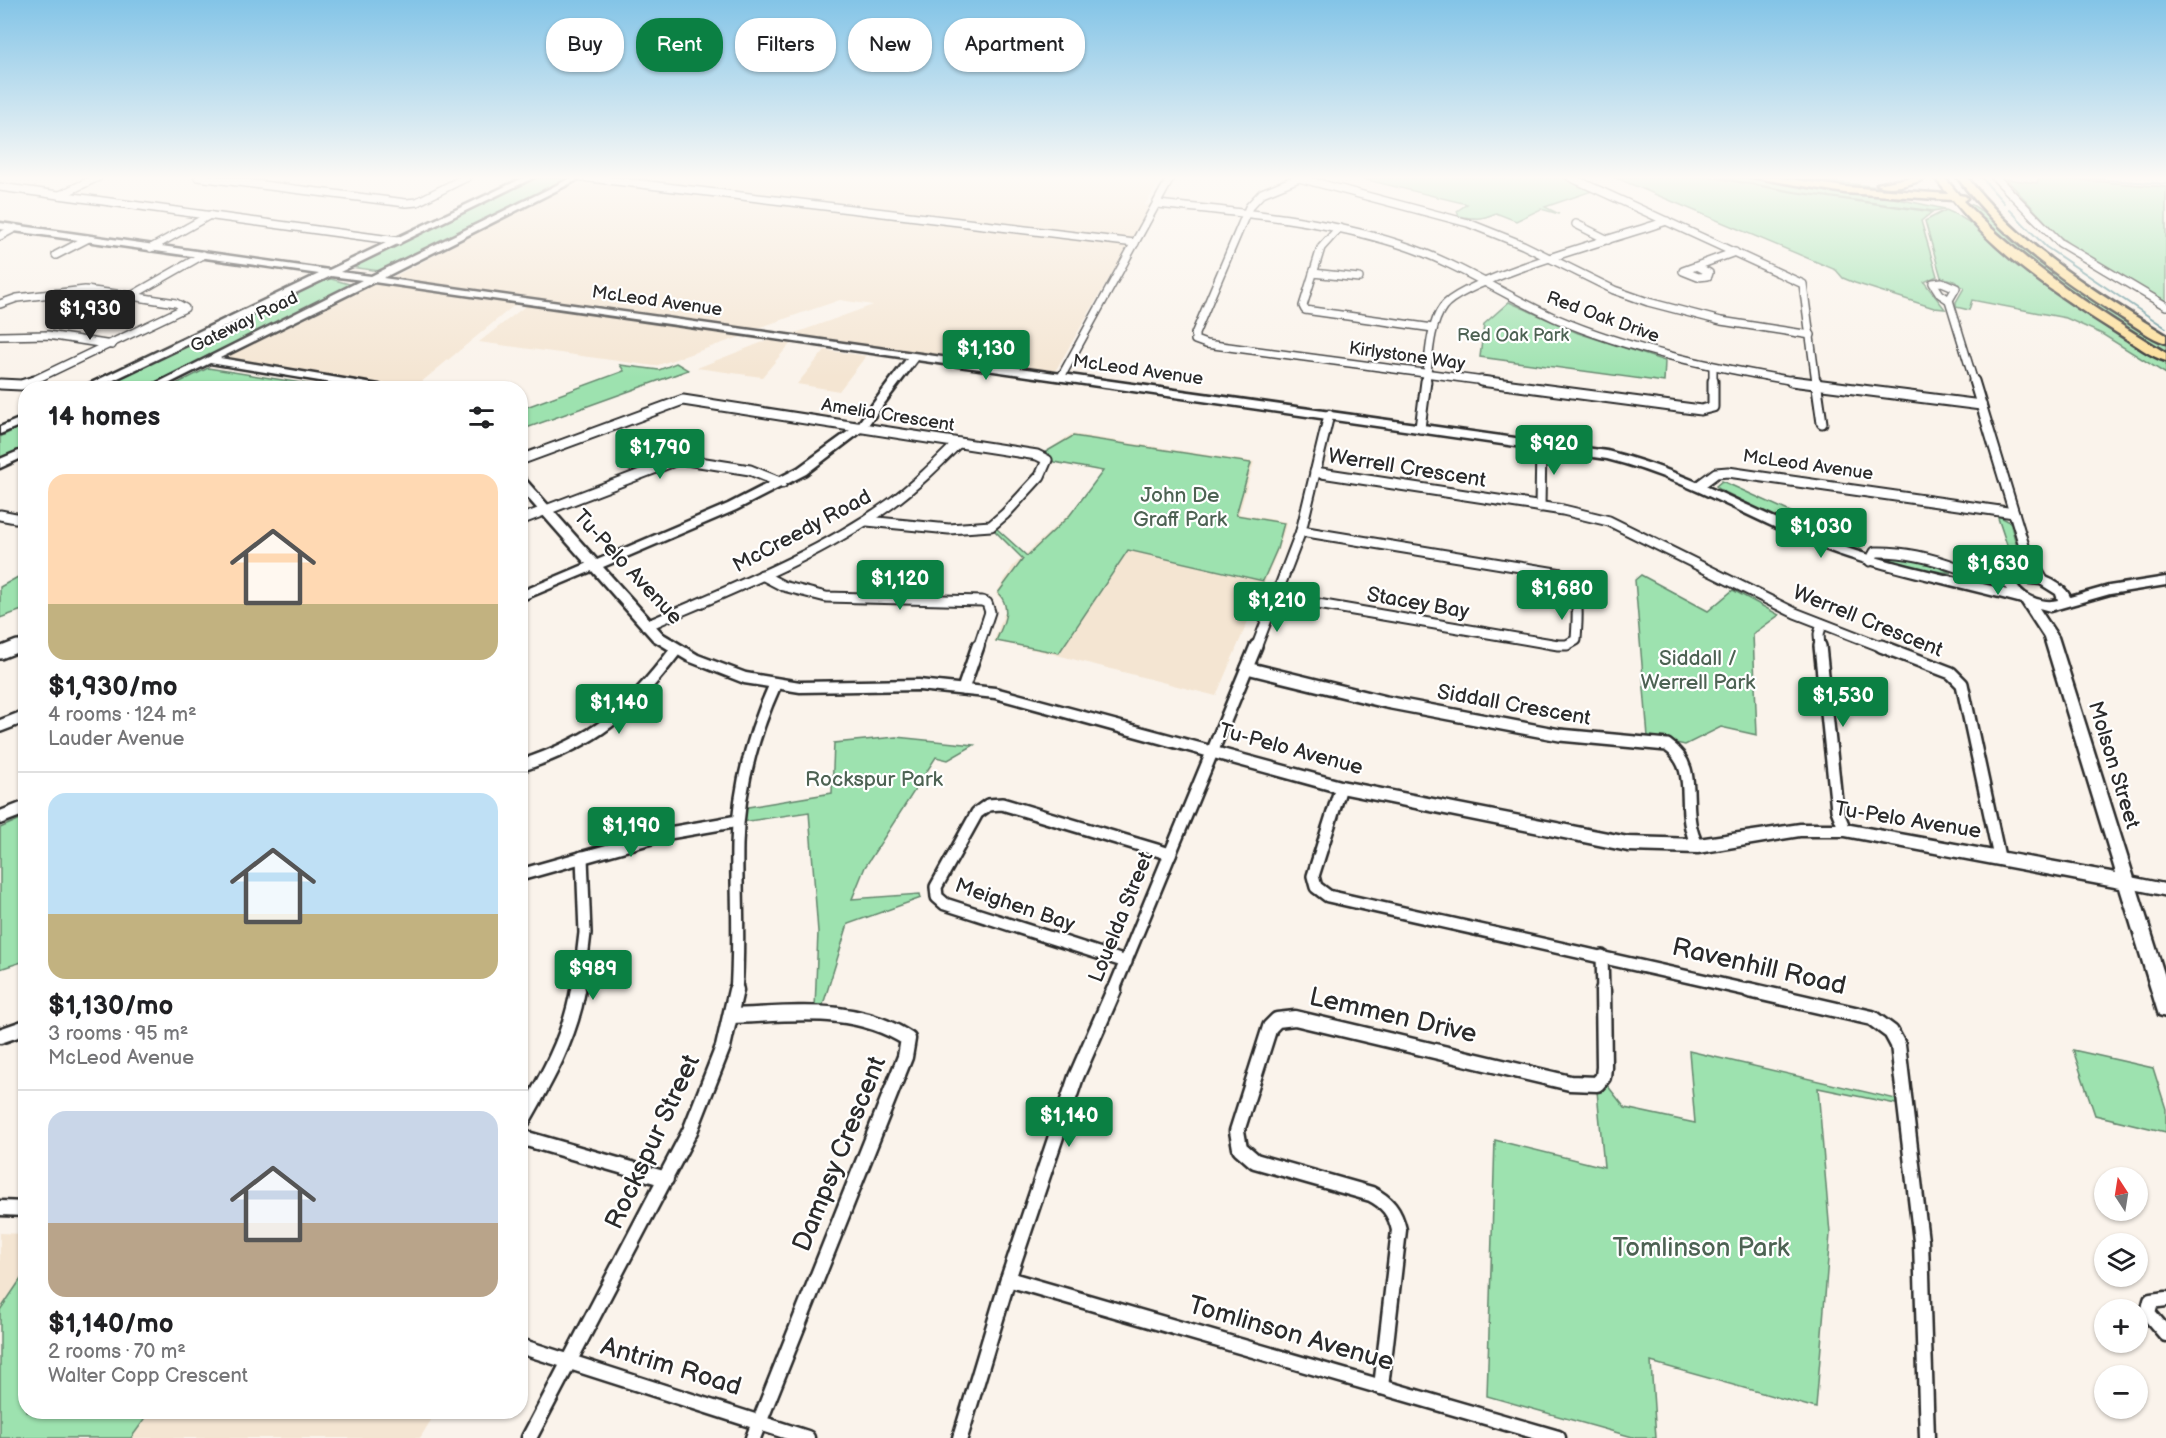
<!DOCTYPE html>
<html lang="en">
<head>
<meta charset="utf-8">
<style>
	body { margin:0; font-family:"Balsamiq Sans",sans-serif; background:#f2f2f2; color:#202124; height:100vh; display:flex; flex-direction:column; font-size:22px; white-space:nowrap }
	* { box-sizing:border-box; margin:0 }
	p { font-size:20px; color:#757577 }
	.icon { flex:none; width:33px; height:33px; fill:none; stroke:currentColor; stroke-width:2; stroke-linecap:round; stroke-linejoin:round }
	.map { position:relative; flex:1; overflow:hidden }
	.sheet { position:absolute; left:18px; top:381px; width:510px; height:1038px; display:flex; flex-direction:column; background:#fff; border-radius:24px; box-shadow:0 2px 4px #0004 }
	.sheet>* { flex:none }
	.top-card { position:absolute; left:546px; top:18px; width:570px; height:54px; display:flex; gap:12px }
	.needle { width:39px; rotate:348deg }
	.fabs { position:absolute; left:2094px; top:1167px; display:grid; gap:12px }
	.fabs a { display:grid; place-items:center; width:54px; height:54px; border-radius:50%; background:#fff; box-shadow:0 2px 4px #0004; font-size:30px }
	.price { position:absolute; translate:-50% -51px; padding:0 14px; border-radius:6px; background:#0b8043; color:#fff; font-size:20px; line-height:39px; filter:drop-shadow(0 2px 3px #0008) }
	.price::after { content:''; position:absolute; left:50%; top:36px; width:18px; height:14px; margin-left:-9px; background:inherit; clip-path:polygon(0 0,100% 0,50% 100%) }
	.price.current { background:#222; color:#fff }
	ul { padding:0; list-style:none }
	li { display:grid; align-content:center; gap:12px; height:318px; padding:0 30px }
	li+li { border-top:2px solid #e0e0e0 }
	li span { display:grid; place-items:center; height:186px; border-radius:18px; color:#555 }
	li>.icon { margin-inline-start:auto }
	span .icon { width:108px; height:108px; fill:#fffc; stroke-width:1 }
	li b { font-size:26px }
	h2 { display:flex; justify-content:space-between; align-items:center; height:72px; padding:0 30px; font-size:26px }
	.tag { padding:0 21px; border-radius:24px; background:#fff; box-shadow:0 2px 4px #0004; font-size:21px; line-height:54px }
	.tag.current { background:#0b8043; color:#fff }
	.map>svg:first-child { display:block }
	.built { fill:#f4e5d2 }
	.green { fill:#9de2af; stroke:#64866d; stroke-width:1.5 }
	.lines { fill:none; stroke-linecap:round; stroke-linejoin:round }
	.stream { stroke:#65959b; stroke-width:2 }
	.street-far3-casing { stroke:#2b2b2b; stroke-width:10 }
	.street-far2-casing { stroke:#2b2b2b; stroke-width:13 }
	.street-far1-casing { stroke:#2b2b2b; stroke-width:16 }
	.street-casing { stroke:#2b2b2b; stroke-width:19 }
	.secondary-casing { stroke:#2b2b2b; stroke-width:5 }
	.primary-casing { stroke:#2b2b2b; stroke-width:5 }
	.street-far3 { stroke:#fff; stroke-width:7 }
	.street-far2 { stroke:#fff; stroke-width:9 }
	.street-far1 { stroke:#fff; stroke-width:11 }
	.street { stroke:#fff; stroke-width:14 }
	.secondary { fill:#fff; fill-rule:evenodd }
	.primary { fill:#fdde96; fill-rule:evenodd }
	.labels { text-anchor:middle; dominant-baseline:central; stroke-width:4.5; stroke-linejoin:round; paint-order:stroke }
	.far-street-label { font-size:18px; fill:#2b2b2b; stroke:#fff }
	.far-park-label { font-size:18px; fill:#4d6253; stroke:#fff }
	.street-label { font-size:21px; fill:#2b2b2b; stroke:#fff }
	.park-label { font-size:21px; fill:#4d6253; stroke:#fff }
	.near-street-label { font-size:26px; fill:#2b2b2b; stroke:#fff }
	.near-park-label { font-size:26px; fill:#4d6253; stroke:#fff }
</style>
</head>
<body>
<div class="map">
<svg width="2166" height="1438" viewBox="0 0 2166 1438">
	<rect width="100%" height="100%" fill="#faf3eb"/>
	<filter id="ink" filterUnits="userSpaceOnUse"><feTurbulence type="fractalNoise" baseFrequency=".0167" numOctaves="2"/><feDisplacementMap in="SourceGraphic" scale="12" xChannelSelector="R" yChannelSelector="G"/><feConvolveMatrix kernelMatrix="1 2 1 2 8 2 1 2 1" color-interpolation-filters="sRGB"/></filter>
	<g filter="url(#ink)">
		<g class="built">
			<path d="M591 177H1163L1144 206 1153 203 1054 373 790 335 873 305 840 300 752 330 388 280 579 178Z"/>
			<path d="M374 282 517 303 414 388 219 358Z"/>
			<path d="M528 304 746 335 655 366 479 342Z"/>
			<path d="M768 340 790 344 762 377 697 368Z"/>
			<path d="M825 350 866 356 839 391 797 384Z"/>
			<path d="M1072 434 1254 462 1239 514 1287 522 1277 553 1216 696 1049 653 994 641 1005 611 1003 600 996 594 1013 566 1072 511 1102 472 1053 462 1043 453Z"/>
			<path d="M0 1233 26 1234 25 1273 0 1310Z"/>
			<path d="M150 1412H436L420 1438H131Z"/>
		</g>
		<g class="green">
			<path d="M537 177H571L380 271 350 267Z"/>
			<path d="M1362 177H1561L1592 191 1545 207 1559 214 1541 209 1516 221 1496 213C1481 220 1475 219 1459 216L1457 211 1467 204 1359 178Z"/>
			<path d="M1614 177H1710L1792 192 1932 212 1921 221 1937 276 1924 282 1945 309 1934 308 1855 283 1843 278 1836 270Z"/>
			<path d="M1716 177H1742L1893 198 1945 209 1933 211 1796 192Z"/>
			<path d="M1765 177H1790L1943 194 1868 190Z"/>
			<path d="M2039 177 2166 187V301L2078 251 2057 234 2006 179 2037 183Z"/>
			<path d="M1964 203C1977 201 2002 232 2013 242 2060 281 2114 311 2166 343V355L2117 325 2017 253Z"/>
			<path d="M1946 210C1976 222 1999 247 2025 266 2071 300 2117 332 2166 362V374L2102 334 2066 318 1972 300 1969 310 1956 307V302L1964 288 1954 281 1941 277 1925 221Z"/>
			<path d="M331 279 353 285 144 388H100L321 281Z"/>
			<path d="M1509 302 1578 333 1665 361 1664 382 1480 357 1484 324Z"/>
			<path d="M676 363 688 370 521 430V409L624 371 620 365 659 370Z"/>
			<path d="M208 368 308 384 298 388H168Z"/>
			<path d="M25 424V447L0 460V437Z"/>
			<path d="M1073 436 1251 463 1236 515 1284 523 1277 549 1263 581 1128 550 1059 653 996 641C1003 624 1013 609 998 593L1023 559 993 529 996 528 1027 556 1070 515 1103 471 1054 462 1044 453Z"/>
			<path d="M1722 481 1839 534 1866 553C1822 548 1760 509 1719 489L1716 486Z"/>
			<path d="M1997 515 2010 522 2022 565 2013 563Z"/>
			<path d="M1889 556 1934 564 1951 573 1927 570 1881 557Z"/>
			<path d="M25 573V609L0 618V587Z"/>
			<path d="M1641 575 1708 611 1733 590 1779 615 1753 634 1757 735 1721 727 1685 745 1648 737 1635 580Z"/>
			<path d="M896 737 974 745 948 760 936 757 865 867 852 899 920 894 921 898 848 924 822 1008H815L818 932 809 812 742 822V808L832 793 834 743Z"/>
			<path d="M25 817V961L0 969V828Z"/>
			<path d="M2073 1050 2153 1068 2166 1109V1132L2095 1115Z"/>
			<path d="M1689 1051 1896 1099V1104L1818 1088 1830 1234 1816 1408 1651 1362 1656 1438H1636L1487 1396 1495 1140 1604 1167 1597 1091 1607 1085 1625 1108 1695 1123Z"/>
			<path d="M25 1273 26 1412H150L131 1438H0V1310Z"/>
		</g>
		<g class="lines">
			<g class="stream">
				<path d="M1981 177 2004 203"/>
				<path d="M2063 177 2166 184"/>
				<path d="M2009 209 2046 247 2166 328"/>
			</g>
			<g class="street-far3-casing">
				<g id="street-far3">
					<path d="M198 177 406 203 417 202 467 177"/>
					<path d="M582 177 1135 243"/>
					<path d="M1301 177 1262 193 1249 207 1195 334V340L1206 344 1492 382"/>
					<path d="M1570 177 1803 284 1816 382"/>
					<path d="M1995 177 2060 243 2166 306"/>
					<path d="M1299 178 1468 223 1523 245 1614 290 1648 302 1721 321 1811 335"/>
					<path d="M0 187 398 241"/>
					<path d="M60 195 98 177"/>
					<path d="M1157 204C1238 212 1321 219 1399 244 1454 261 1502 294 1555 318 1632 351 1717 368 1800 382"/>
					<path d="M1576 224 1608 240"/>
					<path d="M1339 228 1321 248 1303 306 1305 310 1433 328"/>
					<path d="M0 236 15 228"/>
					<path d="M151 248 210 215"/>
					<path d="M56 255 87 239"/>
					<path d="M1698 267 1709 273 1708 276 1698 277 1683 271 1735 252"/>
					<path d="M1313 273 1359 278"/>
					<path d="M1942 282 1956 288 1949 300 1940 294 1933 283Z"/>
					<path d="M1949 300 1974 382"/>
					<path d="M0 304 17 298 85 290 131 296 203 255"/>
					<path d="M0 336 48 335 112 345"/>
					<path d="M1713 367V382"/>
					<path d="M1061 377 1171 177"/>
					<path d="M30 382 185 308 176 303 131 296"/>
					<path d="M1426 382C1429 359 1429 326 1443 307 1463 279 1626 235 1667 221"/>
				</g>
			</g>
			<g class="street-far2-casing">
				<g id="street-far2">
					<path d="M1481 381 1701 410 1713 407V381"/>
					<path d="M1791 381 1981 405"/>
					<path d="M1816 381 1822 423"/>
					<path d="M1974 381 2025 549 2043 580"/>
					<path d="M0 384 21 385 34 381"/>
					<path d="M1420 428 1426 381"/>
					<path d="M520 460 683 400 1037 455 1047 460 1040 476 1005 514 991 526 949 529 867 521"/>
					<path d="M1315 472 1563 510 1609 521 1795 613 1885 648"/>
					<path d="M1701 484 1716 473 1728 472 2014 513"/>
					<path d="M1540 507 1541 446"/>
					<path d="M0 515 26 520"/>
					<path d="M520 520 680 459 750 470 782 483"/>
					<path d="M1870 561 1875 552C1904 551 1932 558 1959 568"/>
					<path d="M762 575 783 586 826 597 982 601 987 603 990 612 978 648"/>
					<path d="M2014 578 2024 566 2025 550"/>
					<path d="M1277 597 1558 645H1567L1576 640C1577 618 1582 589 1562 574L1301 531"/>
					<path d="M646 626C729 590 816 557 890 504 915 486 936 465 958 443"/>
					<path d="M14 648 26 643"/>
					<path d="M1256 648 1301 531 1329 415"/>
					<path d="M1820 648 1819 634 1822 624"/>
				</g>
			</g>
			<g class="street-far1-casing">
				<g id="street-far1">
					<path d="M1820 646 1837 810 1845 830"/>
					<path d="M1881 646 1951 673 1962 684 1999 857"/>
					<path d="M0 653 18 646"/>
					<path d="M1247 668 1386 702 1560 735 1667 745C1703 770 1677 810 1698 846"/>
					<path d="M963 689 978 646"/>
					<path d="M0 726 26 716"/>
					<path d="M520 766C596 741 628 713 676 650"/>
					<path d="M1341 787 1313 876 1316 887 1328 896 1756 992"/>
					<path d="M520 875 669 833 738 821"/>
					<path d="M2127 882 2166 890"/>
					<path d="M1602 956 1603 992"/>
					<path d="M1126 962 945 904 937 897 936 887 977 813 988 805 1002 804 1170 854"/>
					<path d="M578 992 585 933 582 857"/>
					<path d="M736 992C740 943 736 894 737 845 738 789 752 736 775 685"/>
					<path d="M1113 992 1256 646"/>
				</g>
			</g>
			<g class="street-casing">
				<g id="street">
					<path d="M1749 990 1872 1018 1891 1032 1898 1045 1921 1241 1927 1438"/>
					<path d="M732 1016C793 1014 854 1004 908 1039L905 1057 753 1438"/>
					<path d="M0 1036 26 1027"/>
					<path d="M520 1125C544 1083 570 1039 578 990"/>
					<path d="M520 1137 666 1179"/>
					<path d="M0 1208 26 1209"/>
					<path d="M1008 1279 1558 1438"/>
					<path d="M2166 1299 2151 1301 2148 1313 2166 1334"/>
					<path d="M520 1346 807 1438"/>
					<path d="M1381 1387 1399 1230C1395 1212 1387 1202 1371 1194L1255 1161 1240 1148 1237 1131 1270 1027 1277 1020 1295 1018 1570 1083 1597 1084 1603 1077 1604 1067 1603 990"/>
					<path d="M529 1438 690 1131 723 1047 736 990"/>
					<path d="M960 1438 1008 1279 1076 1077 1114 990"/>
				</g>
			</g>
			<g class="secondary-casing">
				<g id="secondary">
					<path d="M525 177H535L340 272 371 276 573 177H583L383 278 1607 451C1687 471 1747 508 1823 539 1882 563 1945 574 2007 590L2003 584C2006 580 2010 576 2014 574 2029 567 2066 582 2070 597L2109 586 2166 577V585L2110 594 2050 611 2039 608 2058 637 2166 980V1017L2159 1015 2157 1009 2120 888 1845 836H1800L1698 853 1628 851 1341 793 995 698 919 690 800 692 744 683 688 661 653 640 592 571 520 601V592L586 564 520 489V477L524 478 597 560 728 504 798 468 857 425 907 358 374 282 220 358 379 385 384 388H362L210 363 160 388H147L362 280 331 276 97 388H84L85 386 319 274 0 229V223L329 270ZM917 360 1607 459C1689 479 1759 525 1838 554 1898 575 1961 586 2022 603L2044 637 2116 873 1845 824H1800L1698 839 1628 837 1341 781 995 688 919 680 800 682 746 673 698 655 663 634 603 567 736 510 806 474 865 429ZM2022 582 2040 584 2056 594 2058 600C2044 604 2025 597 2017 585Z"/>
					<path d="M26 416V423L0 434V427Z"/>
					<path d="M26 448V456L0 468V459Z"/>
					<path d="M26 801V814L0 824V811Z"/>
				</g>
			</g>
			<g class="primary-casing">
				<g id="primary">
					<path d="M1751 177H1774L1845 187 1948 194 1934 177H1944L1959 195 1965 196 1967 198 1963 201 1965 203C2025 264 2094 309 2166 353V361C2151 357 2135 344 2122 336 2061 298 1998 257 1953 200L1845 193Z"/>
					<path d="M1913 177H1927C1916 184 1888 191 1877 184Z"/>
					<path d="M1957 177H1967C2020 246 2092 290 2166 335V343C2151 339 2136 326 2122 318 2060 279 2001 237 1957 177Z"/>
				</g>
			</g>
			<use href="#street-far3" class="street-far3"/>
			<use href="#street-far2" class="street-far2"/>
			<use href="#street-far1" class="street-far1"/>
			<use href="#street" class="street"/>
			<use href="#secondary" class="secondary"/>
			<use href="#primary" class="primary"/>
		</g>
	</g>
	<linearGradient id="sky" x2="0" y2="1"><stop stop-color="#83c4e7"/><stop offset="0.47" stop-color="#fdfaf6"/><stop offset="1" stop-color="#fdfaf6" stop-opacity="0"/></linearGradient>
	<rect width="2166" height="378" fill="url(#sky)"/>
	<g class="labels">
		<g class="far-street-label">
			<text transform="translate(657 301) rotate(8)">McLeod Avenue</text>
			<text transform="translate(1603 317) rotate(20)">Red Oak Drive</text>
			<text transform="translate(244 322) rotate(-26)">Gateway Road</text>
			<text transform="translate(1407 356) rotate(8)">Kirlystone Way</text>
			<text transform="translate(1138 370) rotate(8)">McLeod Avenue</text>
			<text transform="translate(888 415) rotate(9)">Amelia Crescent</text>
			<text transform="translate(1808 465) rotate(8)">McLeod Avenue</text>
		</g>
		<g class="far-park-label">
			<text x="1513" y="335">Red Oak Park</text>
		</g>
		<g class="street-label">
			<text transform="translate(1407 468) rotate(9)">Werrell Crescent</text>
			<text transform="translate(802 531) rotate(-28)">McCreedy Road</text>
			<text transform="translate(628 567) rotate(47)">Tu-Pelo Avenue</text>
			<text transform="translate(1418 603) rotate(10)">Stacey Bay</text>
			<text transform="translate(1868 621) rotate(22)">Werrell Crescent</text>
			<text transform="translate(1514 705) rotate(10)">Siddall Crescent</text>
			<text transform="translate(1291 749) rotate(15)">Tu-Pelo Avenue</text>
			<text transform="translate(2114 765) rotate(73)">Molson Street</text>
			<text transform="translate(1908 820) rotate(9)">Tu-Pelo Avenue</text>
			<text transform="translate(1015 905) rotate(19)">Meighen Bay</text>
			<text transform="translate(1121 917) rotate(-68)">Louelda Street</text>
		</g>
		<g class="park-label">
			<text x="1180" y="495">John De<tspan x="1180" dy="24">Graff Park</tspan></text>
			<text x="1698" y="658">Siddall /<tspan x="1698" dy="24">Werrell Park</tspan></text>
			<text x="874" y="779">Rockspur Park</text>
		</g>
		<g class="near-street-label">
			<text transform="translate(1759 967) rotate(13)">Ravenhill Road</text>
			<text transform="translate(1393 1016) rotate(13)">Lemmen Drive</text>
			<text transform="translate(653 1142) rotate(-65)">Rockspur Street</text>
			<text transform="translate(840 1154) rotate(-68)">Dampsy Crescent</text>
			<text transform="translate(1291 1334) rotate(16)">Tomlinson Avenue</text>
			<text transform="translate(671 1367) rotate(17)">Antrim Road</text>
		</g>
		<g class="near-park-label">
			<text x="1701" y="1248">Tomlinson Park</text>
		</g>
	</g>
</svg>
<div class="fabs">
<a><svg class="needle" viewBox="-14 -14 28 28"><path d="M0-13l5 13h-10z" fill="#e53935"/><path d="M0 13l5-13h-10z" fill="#757577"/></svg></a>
<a><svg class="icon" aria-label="layers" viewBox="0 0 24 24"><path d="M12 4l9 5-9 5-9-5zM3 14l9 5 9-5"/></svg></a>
<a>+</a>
<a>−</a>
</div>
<b class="price current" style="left:90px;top:341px">$1,930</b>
<b class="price" style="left:986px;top:381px">$1,130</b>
<b class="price" style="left:1554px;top:476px">$920</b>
<b class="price" style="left:660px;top:480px">$1,790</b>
<b class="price" style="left:1821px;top:559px">$1,030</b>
<b class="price" style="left:1998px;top:596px">$1,630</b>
<b class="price" style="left:900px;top:611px">$1,120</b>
<b class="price" style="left:1562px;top:621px">$1,680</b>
<b class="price" style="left:1277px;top:633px">$1,210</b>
<b class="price" style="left:1843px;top:728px">$1,530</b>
<b class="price" style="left:619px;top:735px">$1,140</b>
<b class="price" style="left:631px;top:858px">$1,190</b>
<b class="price" style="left:593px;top:1001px">$989</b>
<b class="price" style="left:1069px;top:1148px">$1,140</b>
<div class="top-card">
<a class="tag">Buy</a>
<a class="tag current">Rent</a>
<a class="tag">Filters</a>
<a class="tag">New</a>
<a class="tag">Apartment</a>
</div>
<section class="sheet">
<h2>14 homes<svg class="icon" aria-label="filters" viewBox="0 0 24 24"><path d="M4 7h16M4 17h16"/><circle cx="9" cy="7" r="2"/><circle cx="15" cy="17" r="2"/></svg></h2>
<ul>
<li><span style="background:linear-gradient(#ffd9b3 70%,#c2b280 0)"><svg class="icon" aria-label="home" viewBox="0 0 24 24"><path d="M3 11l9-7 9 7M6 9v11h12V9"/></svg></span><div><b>$1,930/mo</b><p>4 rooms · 124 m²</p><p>Lauder Avenue</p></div></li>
<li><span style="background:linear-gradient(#bfe0f5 65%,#c2b280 0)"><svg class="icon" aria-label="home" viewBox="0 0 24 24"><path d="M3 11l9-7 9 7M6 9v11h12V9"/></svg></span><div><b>$1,130/mo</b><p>3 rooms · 95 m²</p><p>McLeod Avenue</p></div></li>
<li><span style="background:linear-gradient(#c9d6e8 60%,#b9a48a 0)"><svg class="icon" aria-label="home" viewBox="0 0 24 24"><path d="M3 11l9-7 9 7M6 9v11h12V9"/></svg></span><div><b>$1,140/mo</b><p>2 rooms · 70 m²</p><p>Walter Copp Crescent</p></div></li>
</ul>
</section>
</div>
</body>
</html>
